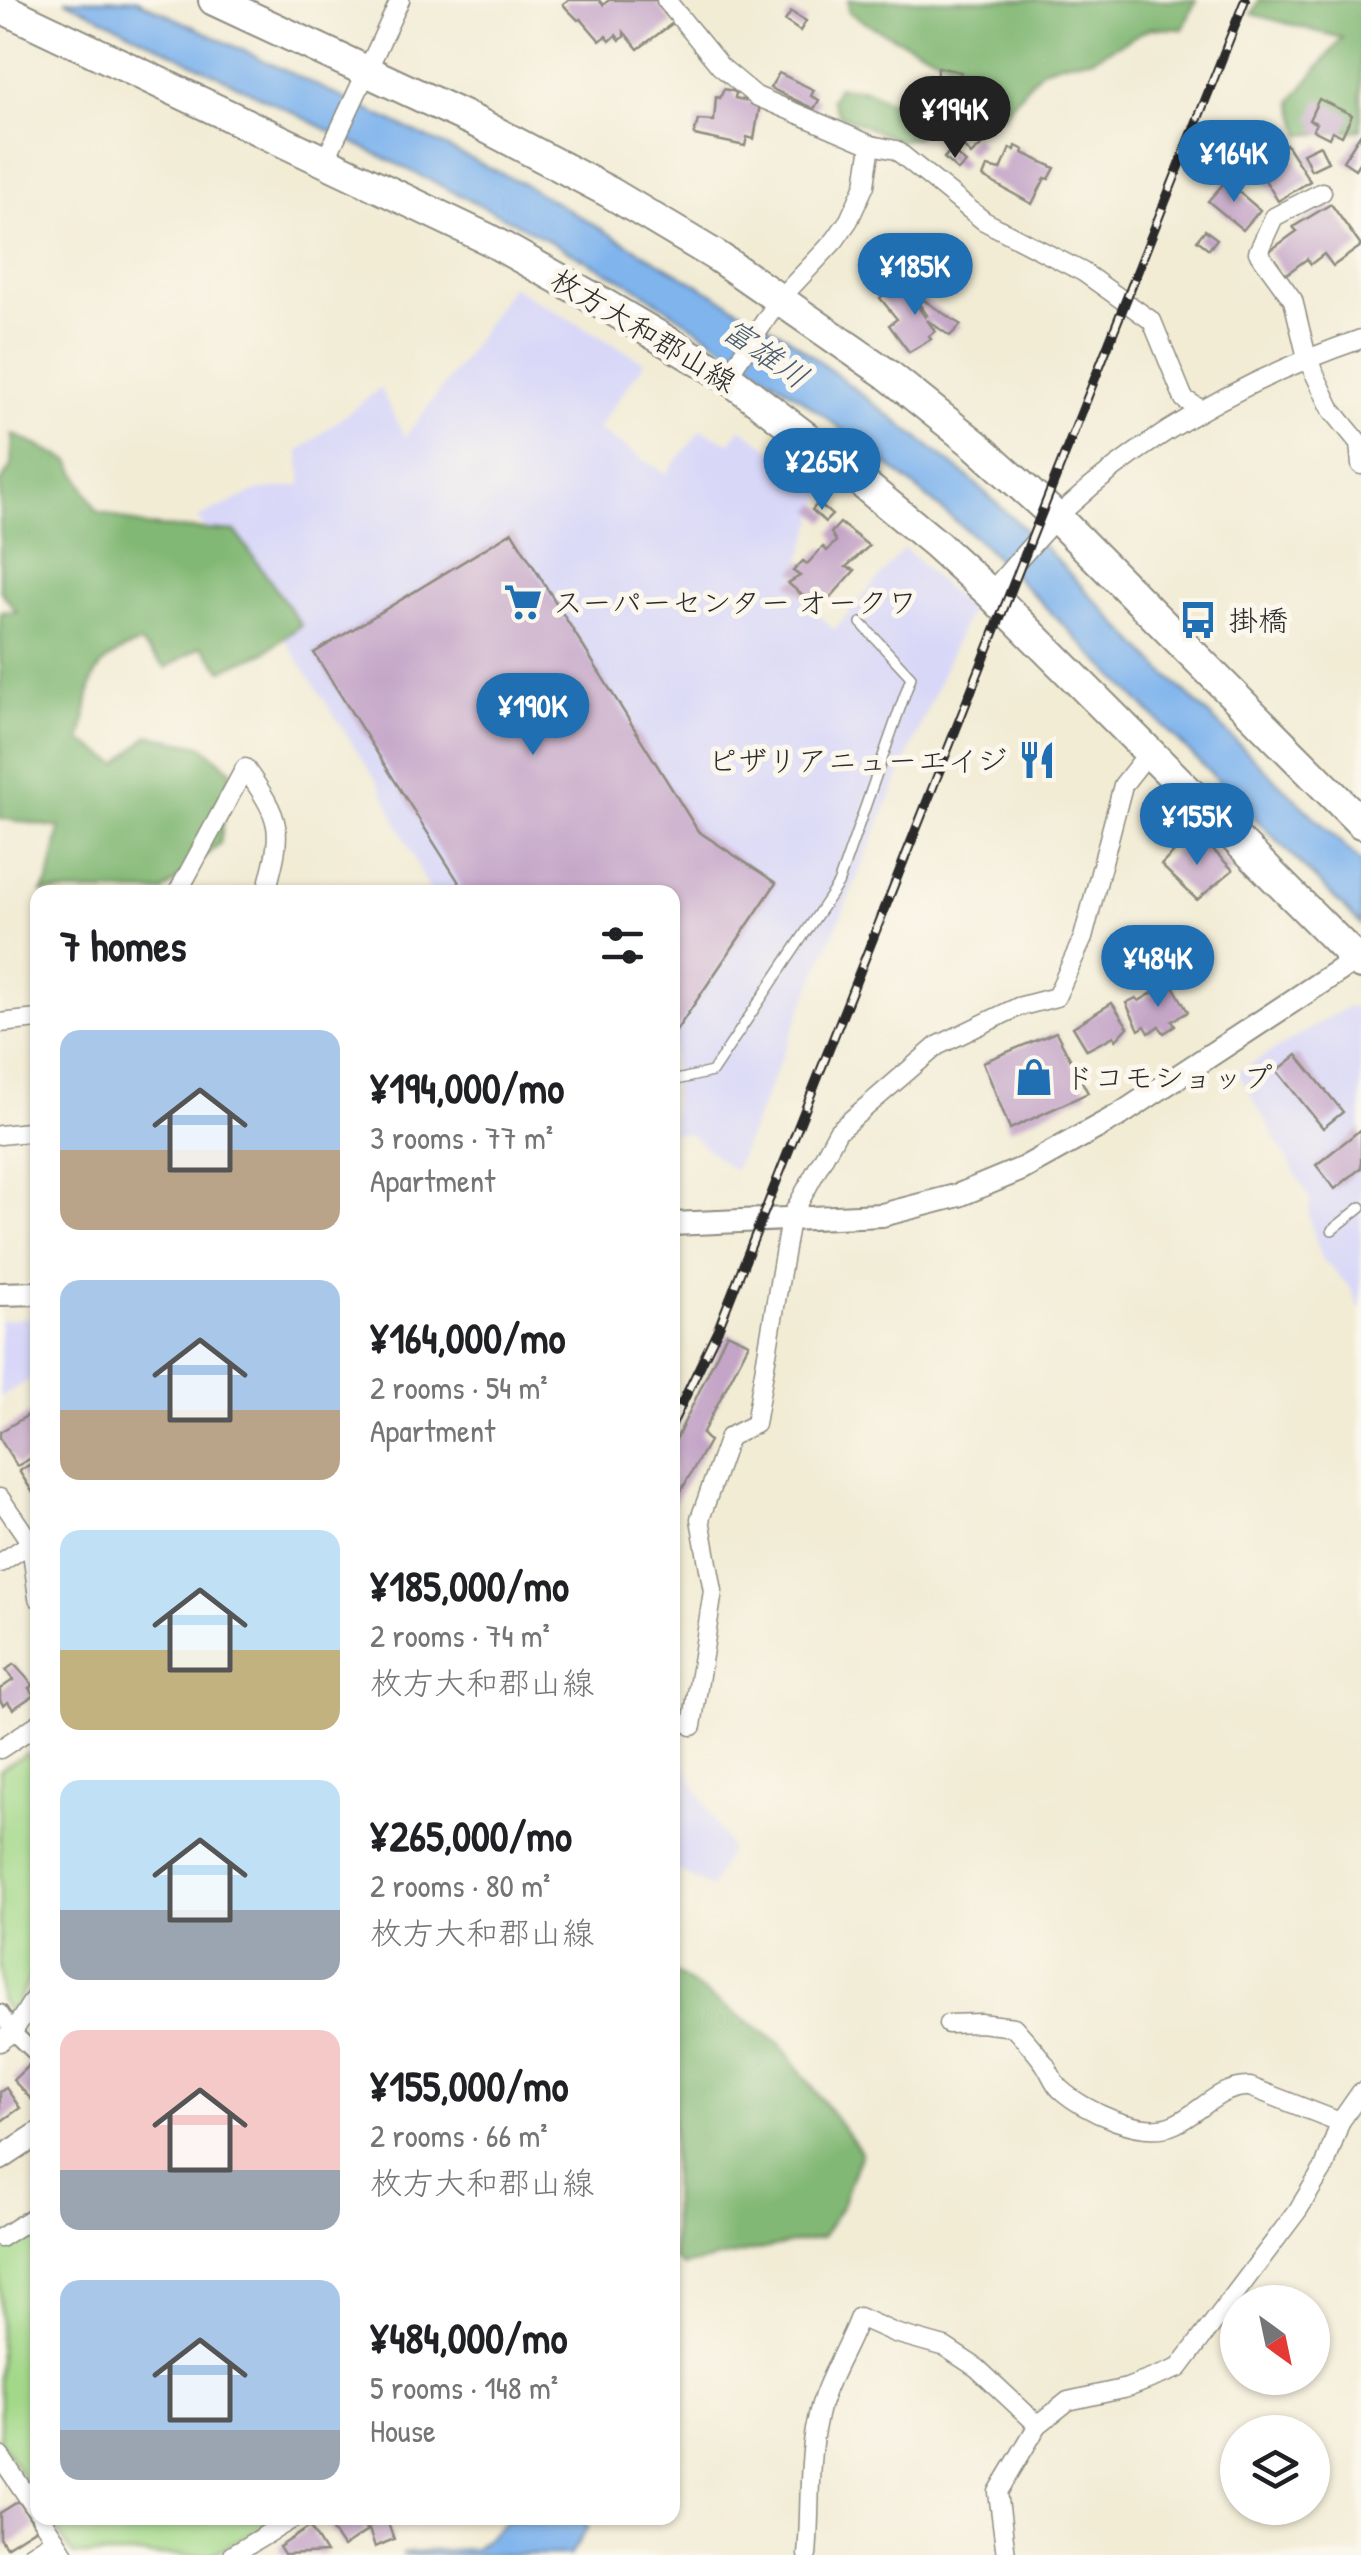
<!DOCTYPE html>
<html lang="en">
<head>
<meta charset="utf-8">
<style>
	body { margin:0; font-family:"Patrick Hand","Klee One",sans-serif; background:#f2f2f2; color:#202124; height:100vh; display:flex; flex-direction:column; font-size:38px; white-space:nowrap }
	* { box-sizing:border-box; margin:0 }
	p { font-size:32px; color:#757577 }
	.icon { flex:none; width:55px; height:55px; fill:none; stroke:currentColor; stroke-width:2; stroke-linecap:round; stroke-linejoin:round }
	.map { position:relative; flex:1; overflow:hidden }
	.drawer { position:absolute; left:30px; top:885px; width:650px; height:1640px; display:flex; flex-direction:column; background:#fff; border-radius:20px; box-shadow:0 2px 8px #0004 }
	.drawer>* { flex:none }
	.needle { width:65px; rotate:147deg }
	.buttons { position:absolute; left:1220px; top:2285px; display:grid; gap:20px }
	.buttons a { display:grid; place-items:center; width:110px; height:110px; border-radius:50%; background:#fff; box-shadow:0 2px 8px #0004; font-size:50px }
	.price { position:absolute; translate:-50% -85px; padding:0 22px; border-radius:35px; background:#1f6fb2; color:#fff; font-size:32px; line-height:65px; filter:drop-shadow(0 2px 5px #0008) }
	.price::after { content:''; position:absolute; left:50%; top:60px; width:30px; height:22px; margin-left:-15px; background:inherit; clip-path:polygon(0 0,100% 0,50% 100%) }
	.price.active { background:#222; color:#fff }
	ul { padding:0; list-style:none }
	li { display:flex; align-items:center; gap:30px; height:250px; padding:0 30px }
	li span { display:grid; place-items:center; flex:none; width:280px; height:200px; border-radius:20px; color:#555 }
	li>.icon { margin-inline-start:auto }
	span .icon { width:120px; height:120px; fill:#fffc; stroke-width:1 }
	li b { font-size:42px }
	h2 { display:flex; justify-content:space-between; align-items:center; height:120px; padding:0 30px; font-size:42px }
	.map>svg:first-child { display:block }
	.built { fill:#d8d7f8 }
	.green { fill:#a3d889; stroke:#67825a; stroke-width:2.5 }
	.forest { fill:#82b875; stroke:#567250; stroke-width:2.5 }
	.water { fill:#7fb4ed; stroke:#55708c; stroke-width:2.5 }
	.building { fill:#c4a5c8 }
	.lines { fill:none; stroke-linecap:round; stroke-linejoin:round }
	.service-casing { stroke:#8e8c80; stroke-width:12 }
	.pedestrian-casing { stroke:#8e8c80; stroke-width:18 }
	.minor-casing { stroke:#8e8c80; stroke-width:21 }
	.tertiary-casing { stroke:#8e8c80; stroke-width:26 }
	.primary-casing { stroke:#8e8c80; stroke-width:34 }
	.service { stroke:#fff; stroke-width:9 }
	.pedestrian { stroke:#fff; stroke-width:14 }
	.minor { stroke:#fff; stroke-width:18 }
	.tertiary { stroke:#fff; stroke-width:22 }
	.primary { stroke:#fff; stroke-width:30 }
	.rail-casing { stroke:#2b2b2b; stroke-width:10 }
	.rail { stroke:#fbf7ec; stroke-width:6; stroke-dasharray:19; stroke-linecap:butt }
	.labels { text-anchor:middle; dominant-baseline:central; stroke-width:10; stroke-linejoin:round; paint-order:stroke }
	.street-label { font-size:30px; fill:#2b2b2b; stroke:#fbf7ec }
	.poi-label { font-size:30px; fill:#2b2b2b; stroke:#fbf7ec; text-anchor:start }
	.water-label { font-size:32px; font-style:italic; fill:#485b6f; stroke:#fbf7ec }
</style>
</head>
<body>
<div class="map">
<svg width="1361" height="2555" viewBox="0 0 1361 2555">
	<rect width="100%" height="100%" fill="#fbf7ec"/>
	<filter id="ink" filterUnits="userSpaceOnUse"><feTurbulence type="fractalNoise" baseFrequency=".01" numOctaves="2"/><feDisplacementMap in="SourceGraphic" scale="20" xChannelSelector="R" yChannelSelector="G"/><feConvolveMatrix kernelMatrix="1 2 1 2 8 2 1 2 1" color-interpolation-filters="sRGB"/></filter>
	<filter id="wash" filterUnits="userSpaceOnUse"><feTurbulence type="fractalNoise" baseFrequency=".0048" numOctaves="4" result="noise"/><feDisplacementMap in="SourceGraphic" scale="40" xChannelSelector="R" yChannelSelector="G"/><feGaussianBlur stdDeviation="2.25" result="paint"/><feColorMatrix in="noise" values="0 0 0 0 0 0 0 0 0 0 0 0 0 0 0 0 0 1.4 0 .05"/><feComposite in="paint" operator="in"/></filter>
	<g filter="url(#wash)">
		<rect width="100%" height="100%" fill="#f2ecd5"/>
		<g class="built">
			<path d="M511 286 645 362 597 429 666 474 701 430 731 443 740 428 826 485 792 587 834 630 904 548 969 610 734 1171 689 1134 673 1133 672 892H430L380 786 287 643 198 518 256 491 302 485 299 451 380 388 405 437 460 364Z"/>
			<path d="M1347 1007 1361 1009V1310L1350 1287 1321 1258 1309 1216 1310 1199 1238 1072Z"/>
			<path d="M37 1316V1376L0 1397V1321Z"/>
			<path d="M673 1744 730 1849 711 1888 673 1868Z"/>
		</g>
		<g class="green">
			<path d="M27 1753 37 1764V1964L10 2015 0 1999V1770Z"/>
			<path d="M37 2227V2499L0 2440V2252Z"/>
			<path d="M49 2518H278L211 2555H73Z"/>
		</g>
		<g class="forest">
			<path d="M848 0H1196L1183 29 1150 28 1091 59 1068 61 1042 69 1001 116 972 96 930 114 916 137 899 141 839 115 831 99 838 87 867 90 899 106 926 91 957 92 972 71C930 53 887 38 849 12Z"/>
			<path d="M1259 0H1361V130L1302 135 1292 101 1342 38 1252 14Z"/>
			<path d="M13 434 70 461 97 511 145 526 236 532 301 625 264 653 222 670 202 646 166 668 140 643C81 664 93 689 81 740L118 764 149 735 204 747 231 771 220 843 163 892H42L49 881 60 828 0 818V611L17 612 0 590V483L11 467Z"/>
			<path d="M672 1971 779 2043 861 2152 842 2205 822 2237 682 2266 673 2258Z"/>
		</g>
		<g class="water">
			<path d="M65 0H137L522 183 788 337 968 477 1047 550 1164 672 1361 862V925L984 545 885 462 799 397 634 286 514 222Z"/>
			<path d="M511 2518 584 2520 588 2527 570 2555H402L408 2552 474 2549Z"/>
		</g>
		<g id="blocks">
			<g class="building">
				<path d="M568 0H599L603 5 609 0H662L657 3 673 23 638 49 624 32V37L620 40 616 35 610 41 606 36 600 41 581 19 578 20 566 8 563 4Z"/>
				<path d="M791 12 806 21 800 31 785 21Z"/>
				<path d="M938 67 961 72 957 88 935 84Z"/>
				<path d="M779 73 814 90 811 96 819 100 814 109 770 88Z"/>
				<path d="M724 89 736 92 735 98 760 104 754 139 747 137 745 146 694 135 698 120 714 121 716 97 720 98Z"/>
				<path d="M1319 99 1352 115 1342 136 1332 131 1329 138 1313 130 1316 123 1309 120Z"/>
				<path d="M1249 130 1259 145 1256 148 1262 157 1251 164 1237 144 1242 141 1239 136Z"/>
				<path d="M1361 133V160L1355 169 1343 161Z"/>
				<path d="M974 136 982 145 971 155 963 146Z"/>
				<path d="M1286 144 1310 181 1278 201 1255 164Z"/>
				<path d="M1320 145 1328 162 1311 170 1303 153Z"/>
				<path d="M1016 146 1024 150 1023 153 1055 168 1049 179 1045 178 1032 204 983 177 987 167 1001 170 1010 148 1015 150Z"/>
				<path d="M951 150 966 163 958 171 944 158Z"/>
				<path d="M1226 181 1260 210 1243 230 1208 201Z"/>
				<path d="M1331 204 1361 246 1333 266 1324 254 1311 264 1307 259 1285 275 1268 252 1297 231 1293 227Z"/>
				<path d="M1205 230 1217 239 1209 249 1197 240Z"/>
				<path d="M893 287H905L925 317 927 315 910 291 961 325 950 336 927 320 935 331 929 336 931 339 909 352 889 325 897 319 880 298Z"/>
				<path d="M818 503 832 515 825 522 812 510Z"/>
				<path d="M840 523 869 546 846 567 855 570 830 598H824L816 607 788 583 800 576 793 571 803 561 807 564 823 547 827 551 836 541 831 533Z"/>
				<path d="M512 532 698 831 776 883 672 1037V892H465L314 653Z"/>
				<path d="M1200 837 1233 870 1197 900 1161 865 1177 849 1181 851Z"/>
				<path d="M1172 984 1188 1012 1172 1021 1175 1026 1164 1033 1159 1026 1149 1033 1145 1026 1139 1030 1126 1003 1136 998 1139 1001 1154 992 1156 995Z"/>
				<path d="M1112 1003 1128 1027 1116 1040 1114 1036 1087 1050 1073 1027Z"/>
				<path d="M1056 1032 1088 1093 1010 1129 983 1062Z"/>
				<path d="M1297 1055 1343 1112 1323 1128 1277 1071Z"/>
				<path d="M1361 1129V1168L1335 1189 1316 1165Z"/>
				<path d="M727 1333 749 1343 702 1434 709 1441 672 1507V1448Z"/>
				<path d="M30 1414 38 1426V1454L17 1466 0 1439V1432Z"/>
				<path d="M38 1460V1495L35 1496 19 1471Z"/>
				<path d="M14 1664 33 1685 29 1688 34 1695 13 1709 8 1702 3 1705 0 1700V1689L13 1680 6 1670Z"/>
				<path d="M32 2062 38 2068V2092L31 2099 13 2080Z"/>
				<path d="M6 2088 20 2108 0 2122V2092Z"/>
				<path d="M19 2501 36 2528 6 2547 0 2538V2513Z"/>
				<path d="M343 2518H359L367 2531 343 2547 329 2526Z"/>
				<path d="M365 2518H386L394 2539 375 2547Z"/>
				<path d="M310 2527 326 2553 284 2555 279 2547Z"/>
			</g>
		</g>
	</g>
	<g filter="url(#ink)">
		<use href="#blocks" fill-opacity="0" stroke="#8e8c80" stroke-width="2.5"/>
		<g class="lines">
			<g class="service-casing">
				<g id="service">
					<path d="M672 1081 712 1072 838 884 911 677 861 623"/>
					<path d="M1332 1230 1361 1207"/>
				</g>
			</g>
			<g class="pedestrian-casing">
				<path id="pedestrian" d="M0 2012 13 2032 38 2056"/>
			</g>
			<g class="minor-casing">
				<g id="minor">
					<path d="M666 0 720 66 756 96 871 145 896 150 984 221 1083 272 1152 321 1184 399 1200 409"/>
					<path d="M325 161 400 0"/>
					<path d="M1322 192 1274 217 1258 252 1293 300 1307 358 1332 410 1359 443 1361 465"/>
					<path d="M727 377 779 300 835 240 849 220 865 185 871 145"/>
					<path d="M990 593C1016 564 1040 533 1068 507 1153 429 1254 376 1361 339"/>
					<path d="M178 892 245 768C283 822 283 829 266 892"/>
					<path d="M0 1023 38 1019"/>
					<path d="M0 1135 38 1131"/>
					<path d="M0 1498 31 1543 38 1598"/>
					<path d="M0 1563 37 1539"/>
					<path d="M692 1726 713 1591 700 1519 729 1437 755 1424 790 1219 838 1131 937 1046 1018 1007 1056 997 1083 938 1123 785 1149 752"/>
					<path d="M0 1749 38 1724"/>
					<path d="M948 2024 980 2023 1014 2027C1024 2039 1035 2050 1044 2063 1050 2071 1053 2082 1060 2089 1084 2111 1143 2139 1175 2124 1201 2112 1220 2085 1250 2087L1340 2122"/>
					<path d="M0 2042 13 2032 38 1992"/>
					<path d="M0 2238 38 2214"/>
					<path d="M0 2456 38 2512"/>
					<path d="M41 2518 65 2555"/>
					<path d="M30 2555 55 2539"/>
					<path d="M232 2555 294 2518"/>
					<path d="M807 2555C811 2510 807 2464 817 2420 824 2383 846 2352 859 2317L895 2333 945 2347 977 2368 1038 2425"/>
					<path d="M1006 2555 998 2492 1038 2425 1068 2401 1127 2388 1179 2368 1298 2210 1325 2166 1340 2122 1361 2092"/>
				</g>
			</g>
			<g class="tertiary-casing">
				<g id="tertiary">
					<path d="M672 1224 882 1215 959 1195 1022 1169 1121 1114 1361 956"/>
					<path d="M0 1294 38 1293"/>
					<path d="M0 2159 38 2134"/>
				</g>
			</g>
			<g class="primary-casing">
				<g id="primary">
					<path d="M214 0 478 123 609 192 718 257 887 374 977 446 1057 518 1361 823"/>
					<path d="M0 7 488 239 588 295 727 377 816 445 935 543 990 593 1361 964"/>
				</g>
			</g>
			<use href="#service" class="service"/>
			<use href="#pedestrian" class="pedestrian"/>
			<use href="#minor" class="minor"/>
			<use href="#tertiary" class="tertiary"/>
			<use href="#primary" class="primary"/>
			<g class="rail-casing">
				<path id="rail" d="M672 1424 718 1329 1245 0"/>
			</g>
			<use href="#rail" class="rail"/>
		</g>
	</g>
	<defs>
		<g id="supermarket-bare" transform="scale(3)"><path d="M-6-5.5h2.5l.6 2H6L4.5 2H-2.5L-4.4-4H-6ZM-1.5 3.2a1.3 1.3 0 1 0 .1 0ZM3 3.2a1.3 1.3 0 1 0 .1 0Z" fill="#1f6fb2" stroke="#fbf7ec" stroke-width="2.5" paint-order="stroke"/></g>
		<g id="bus-bare" transform="scale(3)"><path d="M-5-6H5V4H4V6H2V4H-2V6H-4V4H-5ZM-3.5-4V0h7V-4ZM-3.5 1.2v1.5H-2V1.2ZM2 1.2v1.5H3.5V1.2Z" fill="#1f6fb2" stroke="#fbf7ec" stroke-width="2.5" paint-order="stroke"/></g>
		<g id="restaurant-bare" transform="scale(3)"><path d="M-5-6h1v4h1v-4h1v4h1v-4h1v5L-1.5 .5V6h-2V.5L-5-1ZM5-6V6H3V1.5H1.5Q1.5-4 5-6Z" fill="#1f6fb2" stroke="#fbf7ec" stroke-width="2.5" paint-order="stroke"/></g>
		<g id="shop-bare" transform="scale(3)"><path d="M-5-2.5h2.3a2.7 3.5 0 0 1 5.4 0H5L5.5 6h-11ZM-1.5-2.5h3a1.5 2.3 0 0 0-3 0Z" fill="#1f6fb2" stroke="#fbf7ec" stroke-width="2.5" paint-order="stroke"/></g>
	</defs>
	<g fill-rule="evenodd">
		<use href="#supermarket-bare" x="523" y="602"/>
		<use href="#bus-bare" x="1198" y="620"/>
		<use href="#restaurant-bare" x="1037" y="760"/>
		<use href="#shop-bare" x="1034" y="1077"/>
	</g>
	<g class="labels">
		<g class="street-label">
			<text transform="translate(644 330) rotate(31)">枚方大和郡山線</text>
		</g>
		<g class="poi-label">
			<text x="553" y="602">スーパーセンター オークワ</text>
			<text x="1228" y="620">掛橋</text>
			<text x="1007" y="760" text-anchor="end">ピザリアニューエイジ</text>
			<text x="1064" y="1077">ドコモショップ</text>
		</g>
		<g class="water-label">
			<text transform="translate(766 353) rotate(35)">富雄川</text>
		</g>
	</g>
</svg>
<div class="buttons">
<a><svg class="needle" viewBox="-14 -14 28 28"><path d="M0-13l5 13h-10z" fill="#e53935"/><path d="M0 13l5-13h-10z" fill="#757577"/></svg></a>
<a><svg class="icon" aria-label="layers" viewBox="0 0 24 24"><path d="M12 4l9 5-9 5-9-5zM3 14l9 5 9-5"/></svg></a>
</div>
<b class="price active" style="left:955px;top:161px">¥194K</b>
<b class="price" style="left:1234px;top:205px">¥164K</b>
<b class="price" style="left:915px;top:318px">¥185K</b>
<b class="price" style="left:822px;top:513px">¥265K</b>
<b class="price" style="left:533px;top:758px">¥190K</b>
<b class="price" style="left:1197px;top:868px">¥155K</b>
<b class="price" style="left:1158px;top:1010px">¥484K</b>
<section class="drawer">
<h2>7 homes<svg class="icon" aria-label="filters" viewBox="0 0 24 24"><path d="M4 7h16M4 17h16"/><circle cx="9" cy="7" r="2"/><circle cx="15" cy="17" r="2"/></svg></h2>
<ul>
<li><span style="background:linear-gradient(#a9c7e8 60%,#b9a48a 0)"><svg class="icon" aria-label="home" viewBox="0 0 24 24"><path d="M3 11l9-7 9 7M6 9v11h12V9"/></svg></span><div><b>¥194,000/mo</b><p>3 rooms · 77 m²</p><p>Apartment</p></div></li>
<li><span style="background:linear-gradient(#a9c7e8 65%,#b9a48a 0)"><svg class="icon" aria-label="home" viewBox="0 0 24 24"><path d="M3 11l9-7 9 7M6 9v11h12V9"/></svg></span><div><b>¥164,000/mo</b><p>2 rooms · 54 m²</p><p>Apartment</p></div></li>
<li><span style="background:linear-gradient(#bfe0f5 60%,#c2b280 0)"><svg class="icon" aria-label="home" viewBox="0 0 24 24"><path d="M3 11l9-7 9 7M6 9v11h12V9"/></svg></span><div><b>¥185,000/mo</b><p>2 rooms · 74 m²</p><p>枚方大和郡山線</p></div></li>
<li><span style="background:linear-gradient(#bfe0f5 65%,#9aa5b1 0)"><svg class="icon" aria-label="home" viewBox="0 0 24 24"><path d="M3 11l9-7 9 7M6 9v11h12V9"/></svg></span><div><b>¥265,000/mo</b><p>2 rooms · 80 m²</p><p>枚方大和郡山線</p></div></li>
<li><span style="background:linear-gradient(#f6c9c9 70%,#9aa5b1 0)"><svg class="icon" aria-label="home" viewBox="0 0 24 24"><path d="M3 11l9-7 9 7M6 9v11h12V9"/></svg></span><div><b>¥155,000/mo</b><p>2 rooms · 66 m²</p><p>枚方大和郡山線</p></div></li>
<li><span style="background:linear-gradient(#a9c7e8 75%,#9aa5b1 0)"><svg class="icon" aria-label="home" viewBox="0 0 24 24"><path d="M3 11l9-7 9 7M6 9v11h12V9"/></svg></span><div><b>¥484,000/mo</b><p>5 rooms · 148 m²</p><p>House</p></div></li>
</ul>
</section>
</div>
</body>
</html>
